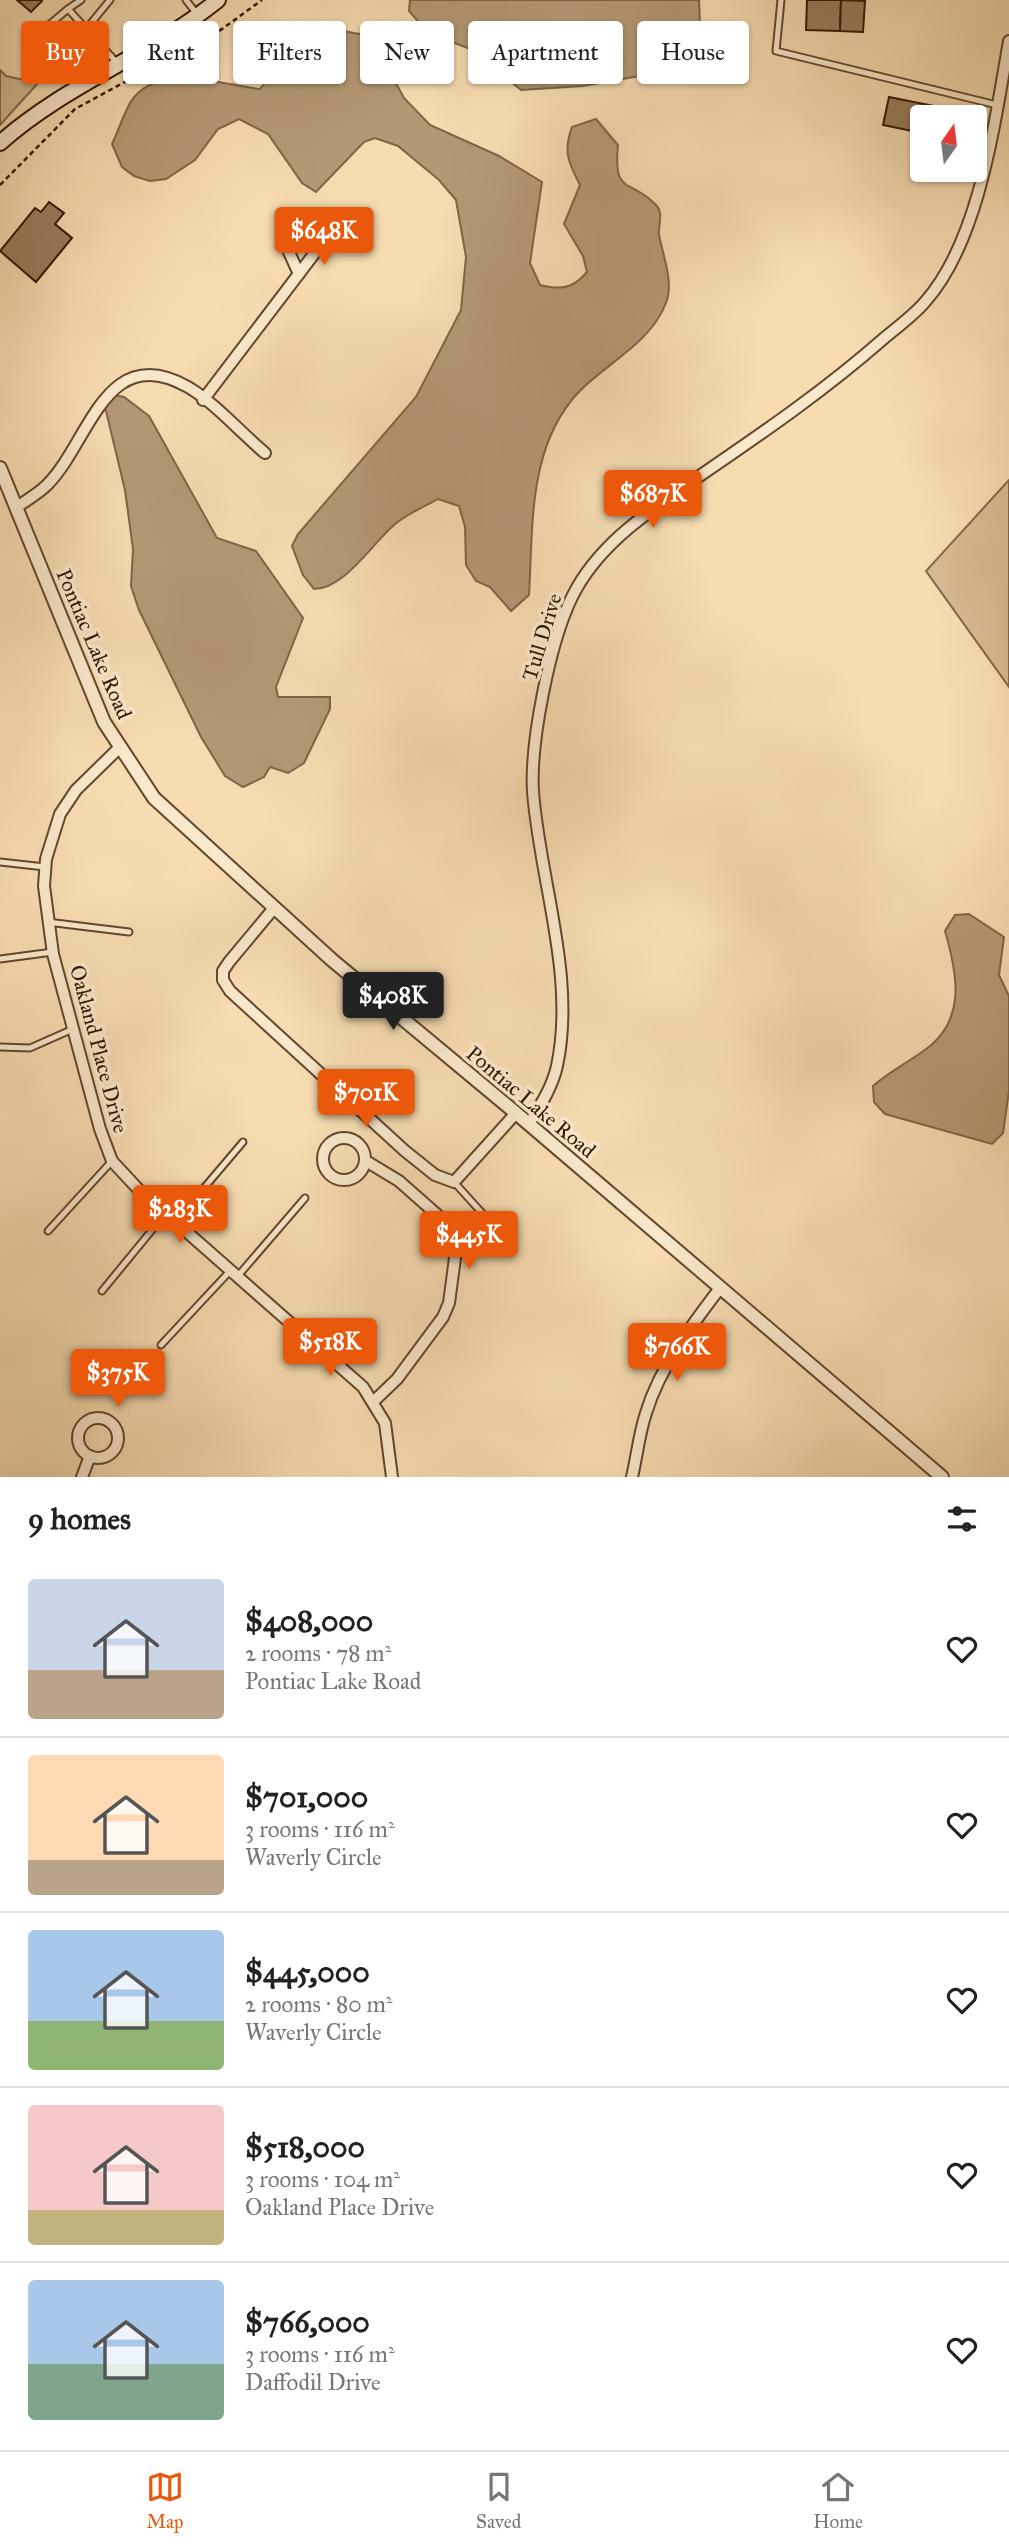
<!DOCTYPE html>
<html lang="en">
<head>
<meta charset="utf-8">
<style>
	body { margin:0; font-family:"IM FELL Great Primer",serif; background:#f2f2f2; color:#222; height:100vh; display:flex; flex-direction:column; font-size:26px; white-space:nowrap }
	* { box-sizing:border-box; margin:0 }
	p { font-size:23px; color:#767676 }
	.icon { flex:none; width:38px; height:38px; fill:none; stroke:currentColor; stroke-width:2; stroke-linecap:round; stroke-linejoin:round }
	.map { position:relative; height:1477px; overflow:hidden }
	.panel { display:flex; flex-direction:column; background:#fff; flex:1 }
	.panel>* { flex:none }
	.top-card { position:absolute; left:21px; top:21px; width:968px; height:63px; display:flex; gap:14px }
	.needle { width:46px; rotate:14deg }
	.fabs { position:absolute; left:910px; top:105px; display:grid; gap:14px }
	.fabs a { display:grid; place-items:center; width:77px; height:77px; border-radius:7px; background:#fff; box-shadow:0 2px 5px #0004; font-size:35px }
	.price { position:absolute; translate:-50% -60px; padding:0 16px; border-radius:7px; background:#ea580c; color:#fff; font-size:23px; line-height:46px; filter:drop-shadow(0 2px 4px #0008) }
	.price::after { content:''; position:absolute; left:50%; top:42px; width:21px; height:16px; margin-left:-10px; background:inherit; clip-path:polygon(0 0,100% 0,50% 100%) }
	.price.current { background:#222; color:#fff }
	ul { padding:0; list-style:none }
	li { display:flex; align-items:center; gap:21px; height:175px; padding:0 28px }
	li+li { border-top:2px solid #e0e0e0 }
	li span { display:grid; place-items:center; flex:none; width:196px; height:140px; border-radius:7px; color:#555 }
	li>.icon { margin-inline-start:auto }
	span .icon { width:84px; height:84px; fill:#fffc; stroke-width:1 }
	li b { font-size:30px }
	h2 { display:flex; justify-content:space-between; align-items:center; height:84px; padding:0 28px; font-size:30px }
	.pill { padding:0 24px; border-radius:7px; background:#fff; box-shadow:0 2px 5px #0004; font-size:24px; line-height:63px }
	.pill.current { background:#ea580c; color:#fff }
	.tab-bar { display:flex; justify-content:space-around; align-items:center; height:98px; border-top:2px solid #e0e0e0; background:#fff; font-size:19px; color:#767676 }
	.tab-bar a { display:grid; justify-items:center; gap:4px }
	.tab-bar .current { color:#ea580c }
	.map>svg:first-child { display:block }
	.green { fill:#d6ba93; stroke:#84684a; stroke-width:2 }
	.water { fill:#b49875; stroke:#806446; stroke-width:2 }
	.building { fill:#987c5c; stroke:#321500; stroke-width:2 }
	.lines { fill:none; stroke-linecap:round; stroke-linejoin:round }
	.service-casing { stroke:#63472c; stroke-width:9 }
	.minor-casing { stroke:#63472c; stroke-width:14 }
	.tertiary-casing { stroke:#63472c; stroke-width:16 }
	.secondary-casing { stroke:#321500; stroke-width:18 }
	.path { stroke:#321500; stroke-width:2.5; stroke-dasharray:5 3.5; stroke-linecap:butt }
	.service { stroke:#fae8cc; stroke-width:5 }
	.minor { stroke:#fae8cc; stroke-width:10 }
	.tertiary { stroke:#fae8cc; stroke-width:12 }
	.secondary { stroke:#fae8cc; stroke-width:14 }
	.labels { text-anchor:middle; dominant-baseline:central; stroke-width:7; stroke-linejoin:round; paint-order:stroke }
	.street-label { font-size:21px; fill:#321500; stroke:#fae8cc }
</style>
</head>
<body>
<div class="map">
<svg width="1009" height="1477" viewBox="0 0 1009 1477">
	<rect width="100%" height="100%" fill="#f7dcb1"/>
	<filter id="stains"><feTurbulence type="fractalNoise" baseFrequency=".00286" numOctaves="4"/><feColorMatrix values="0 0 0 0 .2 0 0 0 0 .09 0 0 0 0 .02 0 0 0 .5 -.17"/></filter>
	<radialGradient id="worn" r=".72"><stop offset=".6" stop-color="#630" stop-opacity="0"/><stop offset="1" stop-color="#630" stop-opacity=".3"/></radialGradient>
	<g class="green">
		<path d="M0 70 6 76 38 83 0 125Z"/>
		<path d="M1009 480V687L926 571Z"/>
	</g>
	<g class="water">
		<path d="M410 0H699L701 50 690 67 583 86 521 90 473 50 428 33 409 11Z"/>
		<path d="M332 29 365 35 374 43 404 98 430 125 499 156 542 182 530 263 540 285C560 290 573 289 587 272L583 256 564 224 580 185C568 162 563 151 572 127L596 119 618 145C613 197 630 177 656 205 664 213 658 225 659 235 663 256 674 282 666 303 649 347 600 365 571 401 528 455 533 530 529 595L511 611 490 587 476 581 466 565 465 527 459 506 438 499C424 507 406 514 394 525 372 544 344 589 314 589L303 575 292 546 298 534 416 397 461 310 466 257 456 200 439 180 398 146 375 138 364 142 316 192 302 183 268 134 239 119 218 129 195 160 166 179 150 181 134 176 122 167 112 144C118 131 123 116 130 103 155 61 222 85 260 89 285 58 291 41 332 29Z"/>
		<path d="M113 395 124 397 149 416 217 538 256 551 303 618 276 687 278 697H330V709L304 763 288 773 270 767 264 777 243 787 225 776 201 737 139 610 131 586 133 549 125 490 105 407Z"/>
		<path d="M969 914 1004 937 999 975 1009 996V1091L1003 1133 992 1144 885 1114 874 1102 873 1086C889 1072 905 1064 922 1052 967 1022 958 976 945 931L955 915Z"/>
	</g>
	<g class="building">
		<path d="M17 0H41L42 1 31 12Z"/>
		<path d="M807 0H841L840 31 806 30Z"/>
		<path d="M841 0 865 1 863 32 840 31Z"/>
		<path d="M889 97 954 110 953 117H922V133L883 125Z"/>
		<path d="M49 202 64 213 55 224 72 238 36 282 0 251 35 208 41 212Z"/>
	</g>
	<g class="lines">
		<g class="service-casing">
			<g id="service">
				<path d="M186 0 197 14"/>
				<path d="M781 0 776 51 997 105"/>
				<path d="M68 9 81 0"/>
				<path d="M49 25 68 9 118 64"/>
				<path d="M87 28 110 0"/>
				<path d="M0 862 45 867"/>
				<path d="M47 922 129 932"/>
				<path d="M0 959 53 952"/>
				<path d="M0 1047 30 1048 73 1029"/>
				<path d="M454 1182 482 1213"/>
				<path d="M176 1221 243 1142"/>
				<path d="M48 1231 112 1161"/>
				<path d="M237 1277 305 1198"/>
				<path d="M102 1291 166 1213"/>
				<path d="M161 1345 230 1271"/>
			</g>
		</g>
		<g class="minor-casing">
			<g id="minor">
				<path d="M203 400 317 250 319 228 309 219 299 218 288 226 283 239 299 274"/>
				<path d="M17 507C27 500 39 493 47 485 90 442 105 340 188 387 215 403 240 432 265 453"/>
				<path d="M120 747 76 790 60 814 46 859 44 886 53 954 100 1129 112 1161 138 1189 363 1387 385 1423 392 1477"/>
				<path d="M274 908 229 962 223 971V980L230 991 405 1151 435 1175 454 1182 516 1113"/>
				<path d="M529 1124C540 1106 552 1088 557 1066 576 976 540 882 533 792 530 742 550 642 572 597 599 542 653 509 701 475 764 432 825 390 882 340 896 328 913 316 925 302 980 240 995 120 1009 41"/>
				<circle cx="344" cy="1159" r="21"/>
				<path d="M366 1161 399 1181 442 1219 452 1235 455 1258 449 1303 443 1317 397 1379 374 1401"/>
				<circle cx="98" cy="1438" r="20"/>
				<path d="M82 1477 90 1456"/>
				<path d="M632 1477C637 1456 639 1434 646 1413 660 1367 691 1326 720 1288"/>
			</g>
		</g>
		<g class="tertiary-casing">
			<path id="tertiary" d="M0 468 104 722 154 798 332 960 516 1113 942 1477"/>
		</g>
		<g class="secondary-casing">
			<path id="secondary" d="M0 143C66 84 150 55 218 0"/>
		</g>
		<path class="path" d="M0 185 75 109 134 77 171 66 262 0"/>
		<use href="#service" class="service"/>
		<use href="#minor" class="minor"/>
		<use href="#tertiary" class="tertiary"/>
		<use href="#secondary" class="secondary"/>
	</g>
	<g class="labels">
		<g class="street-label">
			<text transform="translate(542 637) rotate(-73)">Tull Drive</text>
			<text transform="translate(94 644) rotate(67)">Pontiac Lake Road</text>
			<text transform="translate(99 1049) rotate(75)">Oakland Place Drive</text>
			<text transform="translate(531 1102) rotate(40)">Pontiac Lake Road</text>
		</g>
	</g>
	<rect width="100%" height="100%" filter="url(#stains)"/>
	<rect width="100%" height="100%" fill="url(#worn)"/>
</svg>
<div class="fabs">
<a><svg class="needle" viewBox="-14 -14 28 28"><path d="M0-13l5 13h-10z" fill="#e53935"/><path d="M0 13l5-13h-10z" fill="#767676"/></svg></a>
</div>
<b class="price" style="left:324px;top:267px">$648K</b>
<b class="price" style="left:653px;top:530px">$687K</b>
<b class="price current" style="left:393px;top:1032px">$408K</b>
<b class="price" style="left:366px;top:1129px">$701K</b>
<b class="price" style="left:180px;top:1245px">$283K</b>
<b class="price" style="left:469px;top:1271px">$445K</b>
<b class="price" style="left:330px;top:1378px">$518K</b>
<b class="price" style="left:677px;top:1383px">$766K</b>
<b class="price" style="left:118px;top:1409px">$375K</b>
<div class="top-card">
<a class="pill current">Buy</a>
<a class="pill">Rent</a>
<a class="pill">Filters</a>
<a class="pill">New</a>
<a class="pill">Apartment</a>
<a class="pill">House</a>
</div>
</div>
<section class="panel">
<h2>9 homes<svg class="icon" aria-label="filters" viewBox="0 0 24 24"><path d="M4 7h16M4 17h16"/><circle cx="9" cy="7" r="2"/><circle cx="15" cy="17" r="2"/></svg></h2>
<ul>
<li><span style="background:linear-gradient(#c9d6e8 65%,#b9a48a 0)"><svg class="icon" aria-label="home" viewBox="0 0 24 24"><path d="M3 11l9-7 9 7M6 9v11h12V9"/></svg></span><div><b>$408,000</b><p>2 rooms · 78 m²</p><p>Pontiac Lake Road</p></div><svg class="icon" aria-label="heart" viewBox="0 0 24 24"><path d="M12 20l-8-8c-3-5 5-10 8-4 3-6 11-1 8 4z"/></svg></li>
<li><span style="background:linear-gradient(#ffd9b3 75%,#b9a48a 0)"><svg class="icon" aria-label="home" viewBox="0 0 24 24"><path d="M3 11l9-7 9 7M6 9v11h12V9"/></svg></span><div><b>$701,000</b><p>3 rooms · 116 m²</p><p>Waverly Circle</p></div><svg class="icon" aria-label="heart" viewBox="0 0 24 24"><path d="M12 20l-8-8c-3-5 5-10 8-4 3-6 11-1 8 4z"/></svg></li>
<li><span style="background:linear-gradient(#a9c7e8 65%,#8fb573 0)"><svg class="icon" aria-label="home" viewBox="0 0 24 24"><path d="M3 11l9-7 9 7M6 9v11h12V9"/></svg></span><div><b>$445,000</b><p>2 rooms · 80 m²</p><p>Waverly Circle</p></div><svg class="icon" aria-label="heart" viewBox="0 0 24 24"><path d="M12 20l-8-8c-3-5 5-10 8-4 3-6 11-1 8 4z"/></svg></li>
<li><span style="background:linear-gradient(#f6c9c9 75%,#c2b280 0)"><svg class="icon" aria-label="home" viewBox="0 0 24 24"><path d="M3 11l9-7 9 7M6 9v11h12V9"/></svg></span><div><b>$518,000</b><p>3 rooms · 104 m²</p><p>Oakland Place Drive</p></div><svg class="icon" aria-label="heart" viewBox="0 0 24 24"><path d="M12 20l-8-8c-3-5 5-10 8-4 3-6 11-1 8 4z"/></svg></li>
<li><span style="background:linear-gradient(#a9c7e8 60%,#7fa58c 0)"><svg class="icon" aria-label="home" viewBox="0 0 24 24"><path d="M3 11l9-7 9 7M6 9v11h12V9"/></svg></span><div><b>$766,000</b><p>3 rooms · 116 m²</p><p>Daffodil Drive</p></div><svg class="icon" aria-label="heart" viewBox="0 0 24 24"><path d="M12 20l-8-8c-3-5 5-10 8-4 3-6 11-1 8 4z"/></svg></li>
</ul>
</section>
<nav class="tab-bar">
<a class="current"><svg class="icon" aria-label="map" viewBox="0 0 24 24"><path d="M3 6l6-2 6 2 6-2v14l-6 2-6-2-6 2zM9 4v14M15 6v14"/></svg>Map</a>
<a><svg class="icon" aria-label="saved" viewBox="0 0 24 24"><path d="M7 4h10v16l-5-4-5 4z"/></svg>Saved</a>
<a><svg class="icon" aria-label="home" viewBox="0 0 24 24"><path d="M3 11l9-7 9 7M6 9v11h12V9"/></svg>Home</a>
</nav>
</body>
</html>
